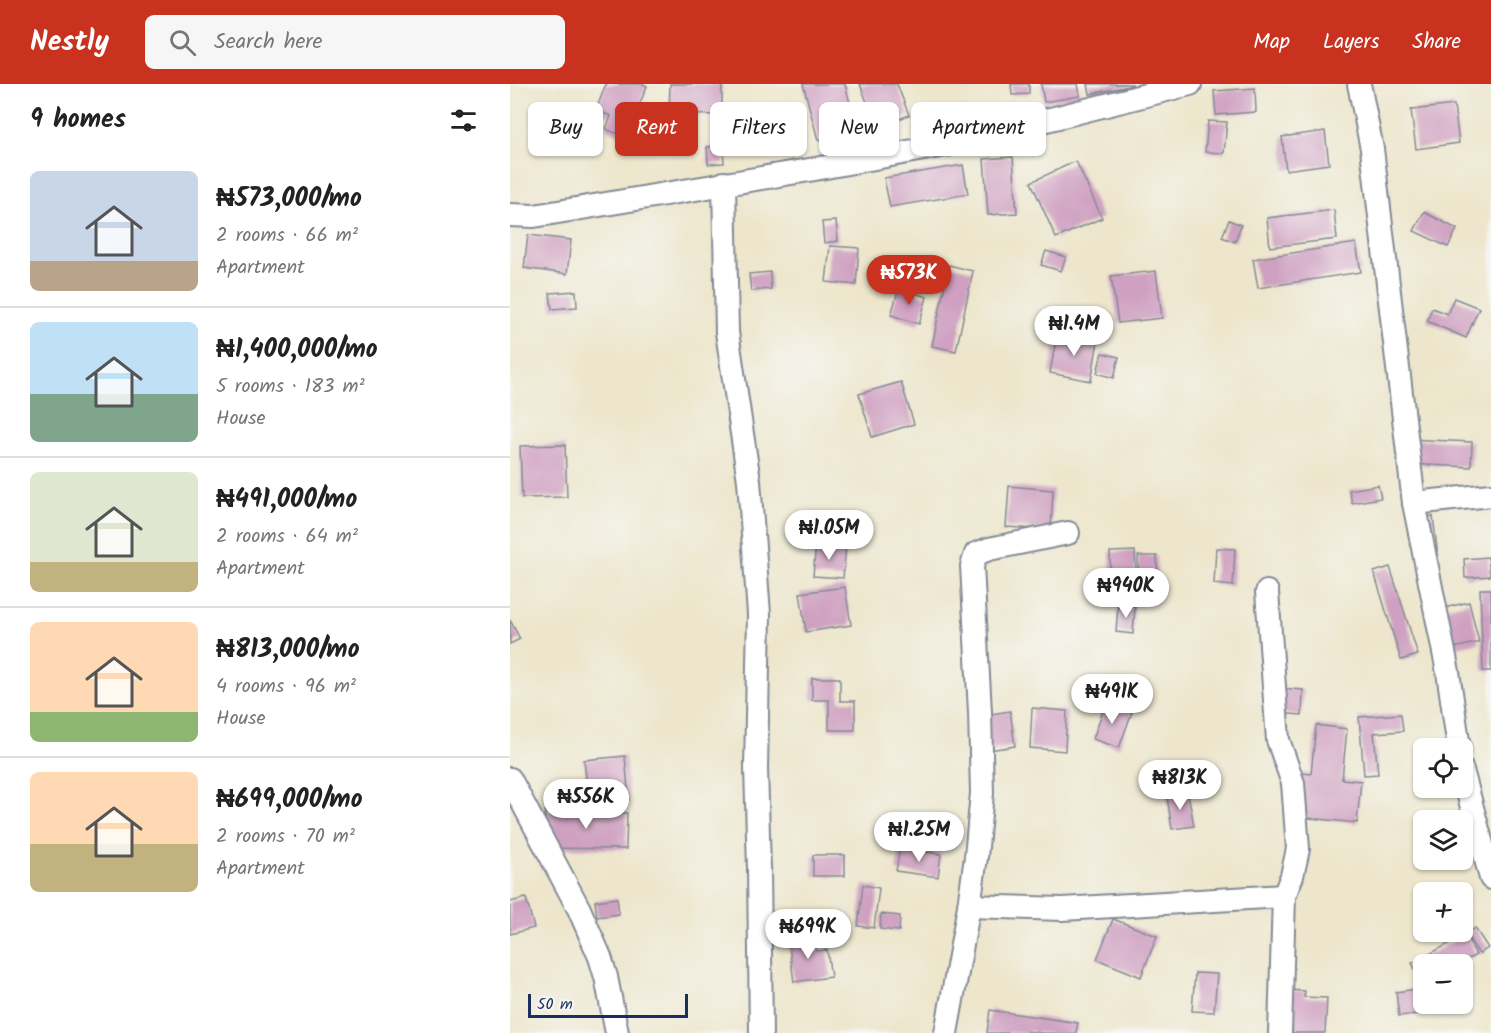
<!DOCTYPE html>
<html lang="en">
<head>
<meta charset="utf-8">
<style>
	body { margin:0; font-family:Kalam,sans-serif; background:#f6f6f6; color:#222; height:100vh; display:flex; flex-direction:column; font-size:22px; white-space:nowrap }
	* { box-sizing:border-box; margin:0 }
	p { font-size:20px; color:#767676 }
	.icon { flex:none; width:33px; height:33px; fill:none; stroke:currentColor; stroke-width:2; stroke-linecap:round; stroke-linejoin:round }
	.map { position:relative; flex:1; overflow:hidden }
	.details { display:flex; flex-direction:column; background:#fff; width:510px }
	.details>* { flex:none }
	.guide { position:absolute; left:18px; top:18px; width:570px; height:54px; display:flex; gap:12px }
	.fabs { position:absolute; left:903px; top:654px; display:grid; gap:12px }
	.fabs a { display:grid; place-items:center; width:60px; height:60px; border-radius:9px; background:#fff; box-shadow:0 2px 4px #0004; font-size:30px }
	.scale { position:absolute; left:18px; bottom:15px; width:160px; box-sizing:border-box; padding-left:6px; border:3px solid #1b2f5e; border-top:0; font-size:16px; line-height:21px; white-space:nowrap; color:#1b2f5e; -webkit-text-stroke:4px #f6f6f2; paint-order:stroke }
	.price { position:absolute; translate:-50% -51px; padding:0 14px; border-radius:21px; background:#fff; color:#222; font-size:20px; line-height:39px; filter:drop-shadow(0 2px 3px #0008) }
	.price::after { content:''; position:absolute; left:50%; top:36px; width:18px; height:14px; margin-left:-9px; background:inherit; clip-path:polygon(0 0,100% 0,50% 100%) }
	.price.on { background:#c8321e; color:#fff }
	ul { padding:0; list-style:none }
	li { display:flex; align-items:center; gap:18px; height:150px; padding:0 30px }
	li+li { border-top:2px solid #e0e0e0 }
	li span { display:grid; place-items:center; flex:none; width:168px; height:120px; border-radius:9px; color:#555 }
	li>.icon { margin-inline-start:auto }
	span .icon { width:72px; height:72px; fill:#fffc; stroke-width:1 }
	li b { font-size:26px }
	h2 { display:flex; justify-content:space-between; align-items:center; height:72px; padding:0 30px; font-size:26px }
	.tag { padding:0 21px; border-radius:9px; background:#fff; box-shadow:0 2px 4px #0004; font-size:21px; line-height:54px }
	.tag.on { background:#c8321e; color:#fff }
	header { display:flex; align-items:center; gap:36px; box-sizing:border-box; height:84px; padding:0 30px; background:#c8321e; color:#fff }
	header strong { font-size:28px }
	nav { display:flex; gap:33px; margin-inline-start:auto; font-size:21px }
	.search { width:420px; height:54px; background:#f6f6f6; display:flex; align-items:center; gap:15px; box-sizing:border-box; padding:0 21px; border-radius:9px; color:#767676; font-size:22px }
	main { display:flex; flex:1; min-height:0 }
	.map>svg:first-child { display:block }
	.building { fill:#cfa0c1 }
	.lines { fill:none; stroke-linecap:round; stroke-linejoin:round }
	.minor-casing { stroke:#848a95; stroke-width:26 }
	.minor { stroke:#fff; stroke-width:22 }
</style>
</head>
<body>
<header>
<strong>Nestly</strong>
<div class="search"><svg class="icon" aria-label="search" viewBox="0 0 24 24"><circle cx="10" cy="10" r="6"/><path d="M15 15l6 6"/></svg>Search here</div>
<nav><a>Map</a><a>Layers</a><a>Share</a></nav>
</header>
<main>
<section class="details">
<h2>9 homes<svg class="icon" aria-label="filters" viewBox="0 0 24 24"><path d="M4 7h16M4 17h16"/><circle cx="9" cy="7" r="2"/><circle cx="15" cy="17" r="2"/></svg></h2>
<ul>
<li><span style="background:linear-gradient(#c9d6e8 75%,#b9a48a 0)"><svg class="icon" aria-label="home" viewBox="0 0 24 24"><path d="M3 11l9-7 9 7M6 9v11h12V9"/></svg></span><div><b>₦573,000/mo</b><p>2 rooms · 66 m²</p><p>Apartment</p></div></li>
<li><span style="background:linear-gradient(#bfe0f5 60%,#7fa58c 0)"><svg class="icon" aria-label="home" viewBox="0 0 24 24"><path d="M3 11l9-7 9 7M6 9v11h12V9"/></svg></span><div><b>₦1,400,000/mo</b><p>5 rooms · 183 m²</p><p>House</p></div></li>
<li><span style="background:linear-gradient(#dfe7d0 75%,#c2b280 0)"><svg class="icon" aria-label="home" viewBox="0 0 24 24"><path d="M3 11l9-7 9 7M6 9v11h12V9"/></svg></span><div><b>₦491,000/mo</b><p>2 rooms · 64 m²</p><p>Apartment</p></div></li>
<li><span style="background:linear-gradient(#ffd9b3 75%,#8fb573 0)"><svg class="icon" aria-label="home" viewBox="0 0 24 24"><path d="M3 11l9-7 9 7M6 9v11h12V9"/></svg></span><div><b>₦813,000/mo</b><p>4 rooms · 96 m²</p><p>House</p></div></li>
<li><span style="background:linear-gradient(#ffd9b3 60%,#c2b280 0)"><svg class="icon" aria-label="home" viewBox="0 0 24 24"><path d="M3 11l9-7 9 7M6 9v11h12V9"/></svg></span><div><b>₦699,000/mo</b><p>2 rooms · 70 m²</p><p>Apartment</p></div></li>
</ul>
</section>
<div class="map">
<svg width="981" height="949" viewBox="0 0 981 949">
	<rect width="100%" height="100%" fill="#f6f6f2"/>
	<filter id="ink" filterUnits="userSpaceOnUse"><feTurbulence type="fractalNoise" baseFrequency=".0167" numOctaves="2"/><feDisplacementMap in="SourceGraphic" scale="12" xChannelSelector="R" yChannelSelector="G"/><feConvolveMatrix kernelMatrix="1 2 1 2 8 2 1 2 1" color-interpolation-filters="sRGB"/></filter>
	<filter id="wash" filterUnits="userSpaceOnUse"><feTurbulence type="fractalNoise" baseFrequency=".008" numOctaves="4" result="noise"/><feDisplacementMap in="SourceGraphic" scale="24" xChannelSelector="R" yChannelSelector="G"/><feGaussianBlur stdDeviation="1.35" result="paint"/><feColorMatrix in="noise" values="0 0 0 0 0 0 0 0 0 0 0 0 0 0 0 0 0 1.4 0 .05"/><feComposite in="paint" operator="in"/></filter>
	<g filter="url(#wash)">
		<rect width="100%" height="100%" fill="#ede6cc"/>
		<g id="blocks">
			<g class="building">
				<path d="M96 0H133L137 2 116 53 96 45 101 32 86 26Z"/>
				<path d="M160 0H212V31L159 30Z"/>
				<path d="M293 0H335L347 46 308 56Z"/>
				<path d="M350 0H387L399 31 367 44Z"/>
				<path d="M501 0H519V10L502 11Z"/>
				<path d="M531 0H568L570 12 534 18Z"/>
				<path d="M578 0H622L623 1 580 10Z"/>
				<path d="M745 4 746 28 706 31 704 7Z"/>
				<path d="M944 21 949 59 906 65 901 26Z"/>
				<path d="M698 37 717 38 714 69 695 68Z"/>
				<path d="M815 47 819 80 776 86 772 53Z"/>
				<path d="M213 62 214 79 198 80 197 63Z"/>
				<path d="M503 73 507 129 478 131 474 75Z"/>
				<path d="M566 77 592 134 546 154 521 98Z"/>
				<path d="M453 81 458 110 380 123 374 94Z"/>
				<path d="M824 126 827 155 760 163 757 134Z"/>
				<path d="M914 128 947 145 938 163 904 147Z"/>
				<path d="M719 136 731 141 725 158 712 153Z"/>
				<path d="M326 137 328 157 314 159 312 138Z"/>
				<path d="M18 151 61 156 57 190 14 184Z"/>
				<path d="M846 159 851 188 748 204 743 175Z"/>
				<path d="M320 162 349 164 346 201 316 198Z"/>
				<path d="M536 167 556 173 551 187 531 181Z"/>
				<path d="M439 181 463 187 446 267 422 262Z"/>
				<path d="M646 187 652 234 608 239 601 192Z"/>
				<path d="M260 188 261 205 241 207 239 190Z"/>
				<path d="M389 204 417 213 409 240 381 231Z"/>
				<path d="M66 207 67 223 42 225 40 209Z"/>
				<path d="M944 214 969 224 956 254 917 237 922 224 937 230Z"/>
				<path d="M547 250 588 257 581 297 540 289Z"/>
				<path d="M592 269 609 273 604 294 587 289Z"/>
				<path d="M391 298 404 340 362 353 349 310Z"/>
				<path d="M897 355 962 358 961 383 896 380Z"/>
				<path d="M55 361 57 413 12 414 10 362Z"/>
				<path d="M868 401 871 414 842 419 839 406Z"/>
				<path d="M499 402 543 406 541 446 496 443Z"/>
				<path d="M923 432 928 473 910 475 905 435Z"/>
				<path d="M306 459 336 462 333 494 303 492Z"/>
				<path d="M706 464 725 465 723 502 704 500Z"/>
				<path d="M625 467 627 509 601 510 600 468Z"/>
				<path d="M628 472H647L648 518 629 519Z"/>
				<path d="M978 473 980 492 955 494 954 475Z"/>
				<path d="M880 483 908 571 891 576 864 488Z"/>
				<path d="M335 503 341 541 296 548 290 509Z"/>
				<path d="M970 505H981V587H973Z"/>
				<path d="M959 518 969 558 940 565 930 525Z"/>
				<path d="M608 521 625 522 623 550 606 548Z"/>
				<path d="M0 536 10 555 0 560Z"/>
				<path d="M302 594H330V617H345V646H319V616H302Z"/>
				<path d="M768 604 793 606 792 631 766 629Z"/>
				<path d="M596 618 622 628 609 664 583 655Z"/>
				<path d="M522 624 557 627 555 667 520 664Z"/>
				<path d="M500 627 505 662 473 667 468 632Z"/>
				<path d="M891 630 893 647 864 649 868 690 854 691 849 633Z"/>
				<path d="M806 641 837 645 832 695 851 697 847 739 780 732 784 688 801 690Z"/>
				<path d="M115 672 119 716 79 721 74 676Z"/>
				<path d="M678 709 684 742 662 745 657 713Z"/>
				<path d="M35 727 117 729 116 765 35 764Z"/>
				<path d="M390 764 431 770 428 793 386 787Z"/>
				<rect x="303" y="771" width="32" height="21"/>
				<path d="M353 801 369 804 364 844 348 842Z"/>
				<path d="M16 814 24 844 0 850V818Z"/>
				<path d="M107 814 109 830 87 833 85 817Z"/>
				<path d="M371 830 390 832 389 847 370 845Z"/>
				<path d="M603 835 647 852 631 893 587 875Z"/>
				<path d="M965 844 978 864 969 870 956 850Z"/>
				<path d="M956 851 966 871 949 880H914V902L902 879Z"/>
				<path d="M304 852 306 867 317 866 321 893 284 898 278 855Z"/>
				<path d="M685 889 707 890 704 928 682 927Z"/>
				<path d="M914 904V920H926L927 928 889 932 886 908Z"/>
				<path d="M774 906 795 907 794 913 817 914 815 949H771Z"/>
				<path d="M480 926 568 939 566 949H533L517 947V949H477Z"/>
			</g>
		</g>
	</g>
	<g filter="url(#ink)">
		<use href="#blocks" fill-opacity="0" stroke="#848a95" stroke-width="1.5"/>
		<g class="lines">
			<g class="minor-casing">
				<g id="minor">
					<path d="M849 0 862 65 904 419 938 588 949 664"/>
					<path d="M214 99 217 248 239 397 249 530 246 684 249 785 251 949"/>
					<path d="M0 131 24 132 305 85 441 60 680 0"/>
					<path d="M904 419 981 411"/>
					<path d="M757 508 768 656 783 699 788 765 782 792 774 812 770 949"/>
					<path d="M952 686 981 794"/>
					<path d="M0 695 69 825 90 873 96 893 107 949"/>
					<path d="M459 822 552 825 774 812"/>
					<path d="M436 949 459 822 466 773 472 709 470 628 462 482 466 470 479 465 558 449"/>
				</g>
			</g>
			<use href="#minor" class="minor"/>
		</g>
	</g>
</svg>
<div class="fabs">
<a><svg class="icon" aria-label="locate" viewBox="0 0 24 24"><circle cx="12" cy="12" r="6"/><path d="M12 2v4M12 18v4M2 12h4M18 12h4"/></svg></a>
<a><svg class="icon" aria-label="layers" viewBox="0 0 24 24"><path d="M12 4l9 5-9 5-9-5zM3 14l9 5 9-5"/></svg></a>
<a>+</a>
<a>−</a>
</div>
<div class="scale">50 m</div>
<b class="price on" style="left:399px;top:222px">₦573K</b>
<b class="price" style="left:564px;top:273px">₦1.4M</b>
<b class="price" style="left:319px;top:477px">₦1.05M</b>
<b class="price" style="left:616px;top:535px">₦940K</b>
<b class="price" style="left:602px;top:641px">₦491K</b>
<b class="price" style="left:670px;top:727px">₦813K</b>
<b class="price" style="left:76px;top:746px">₦556K</b>
<b class="price" style="left:409px;top:779px">₦1.25M</b>
<b class="price" style="left:298px;top:876px">₦699K</b>
<div class="guide">
<a class="tag">Buy</a>
<a class="tag on">Rent</a>
<a class="tag">Filters</a>
<a class="tag">New</a>
<a class="tag">Apartment</a>
</div>
</div>
</main>
</body>
</html>
